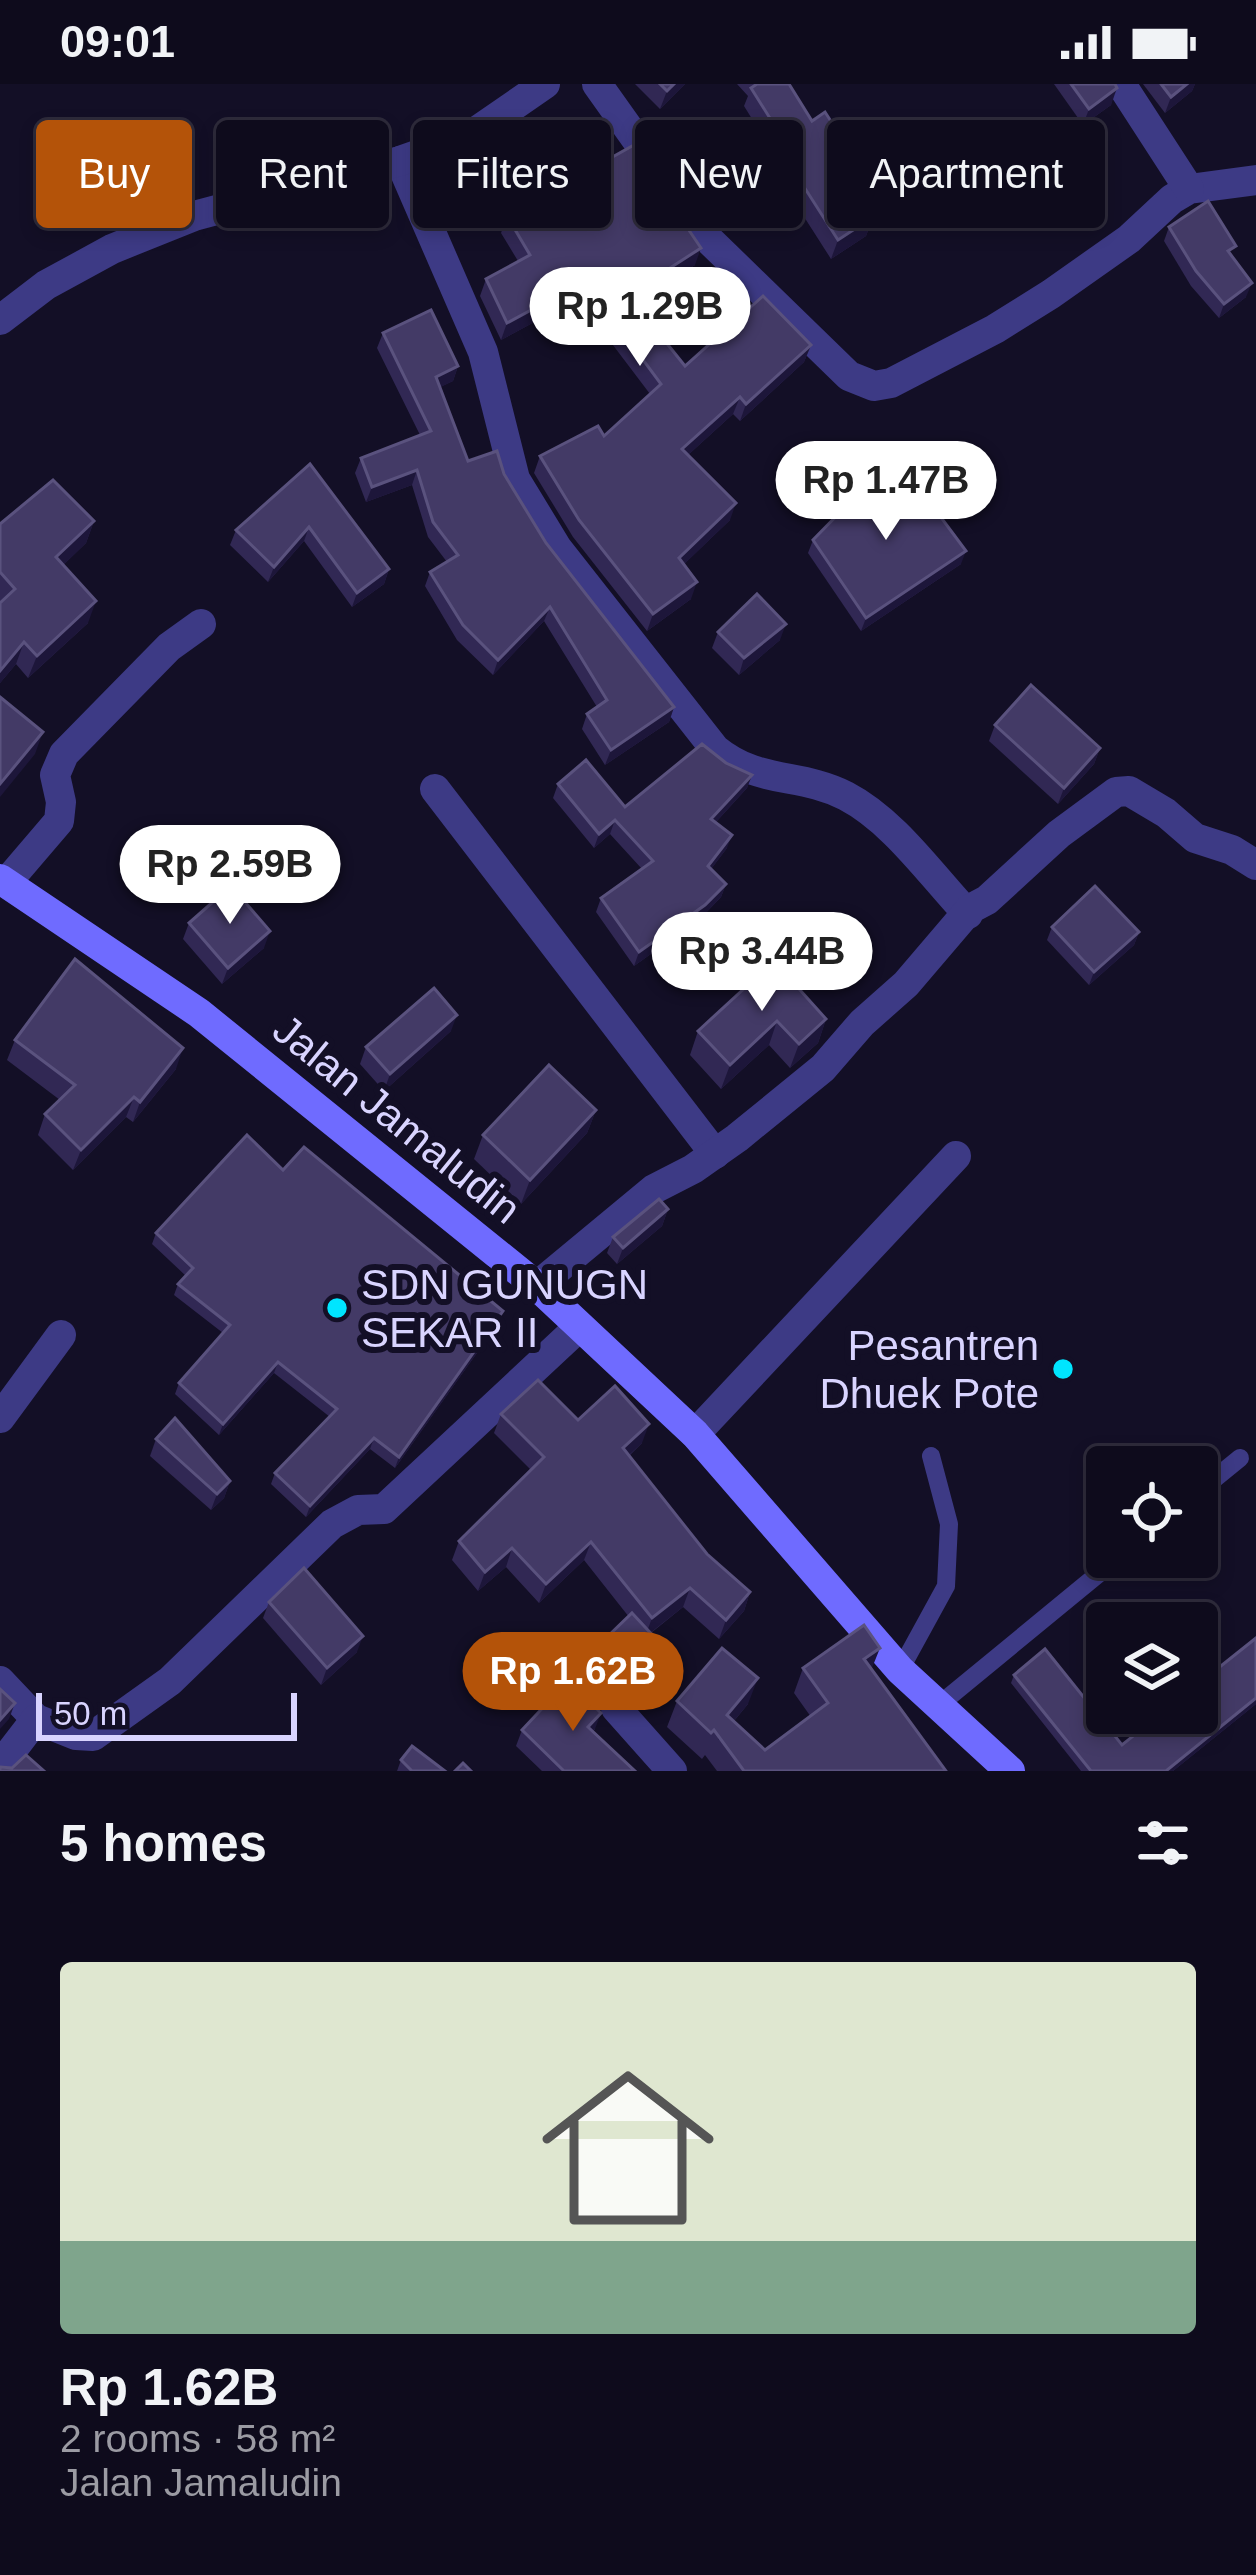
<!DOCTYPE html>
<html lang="en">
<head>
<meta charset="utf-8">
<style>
	body { margin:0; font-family:Helvetica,sans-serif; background:#171425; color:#f1f3f6; height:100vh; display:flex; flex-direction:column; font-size:45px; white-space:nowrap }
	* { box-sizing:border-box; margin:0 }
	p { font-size:39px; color:#9b9ba3 }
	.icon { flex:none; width:66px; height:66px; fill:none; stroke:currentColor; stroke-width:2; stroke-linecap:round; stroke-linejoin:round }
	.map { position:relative; height:1687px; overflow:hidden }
	.panel { display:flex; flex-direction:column; background:#0e0b1c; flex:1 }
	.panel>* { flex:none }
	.banner { position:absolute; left:36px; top:36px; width:1185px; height:108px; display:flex; gap:24px }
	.fabs { position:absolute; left:1086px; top:1362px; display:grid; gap:24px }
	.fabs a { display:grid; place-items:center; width:132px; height:132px; border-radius:12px; background:#0e0b1c; box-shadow:0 6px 18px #0003,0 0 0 3px #2e2b3b; font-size:60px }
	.scale { position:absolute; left:36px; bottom:30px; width:261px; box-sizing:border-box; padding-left:12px; border:6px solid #d9d4ff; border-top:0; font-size:33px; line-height:42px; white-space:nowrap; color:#d9d4ff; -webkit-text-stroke:9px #130f26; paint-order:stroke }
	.price { position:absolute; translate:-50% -102px; padding:0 27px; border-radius:42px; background:#fff; color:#222; font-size:39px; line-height:78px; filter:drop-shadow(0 3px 6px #0008) }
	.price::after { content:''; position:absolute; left:50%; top:72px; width:36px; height:27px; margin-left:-18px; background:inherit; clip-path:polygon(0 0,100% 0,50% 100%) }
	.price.selected { background:#b45309; color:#fff }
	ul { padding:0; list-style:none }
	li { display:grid; align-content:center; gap:24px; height:636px; padding:0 60px }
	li+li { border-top:3px solid #2e2b3b }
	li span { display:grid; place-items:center; height:372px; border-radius:12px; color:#555 }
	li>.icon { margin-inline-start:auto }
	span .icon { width:216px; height:216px; fill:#fffc; stroke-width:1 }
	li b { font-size:51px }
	h2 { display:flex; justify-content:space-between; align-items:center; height:144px; padding:0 60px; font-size:51px }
	.pill { padding:0 42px; border-radius:12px; background:#0e0b1c; box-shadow:0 6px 18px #0003,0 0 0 3px #2e2b3b; font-size:42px; line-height:108px }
	.pill.selected { background:#b45309; color:#fff }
	.status { display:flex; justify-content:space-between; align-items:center; height:84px; padding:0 60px; background:#0e0b1c; direction:ltr }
	.status svg { height:33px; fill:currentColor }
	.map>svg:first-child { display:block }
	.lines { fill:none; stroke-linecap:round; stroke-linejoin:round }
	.lane { stroke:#3d3a85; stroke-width:18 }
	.street { stroke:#3d3a85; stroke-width:30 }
	.secondary { stroke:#6f6bff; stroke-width:30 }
	.wall { fill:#312854 }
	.shaded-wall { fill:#1d163a }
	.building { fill:#433a66; stroke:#5a527e; stroke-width:3 }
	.poi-dot { fill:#00e5ff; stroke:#130f26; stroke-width:4.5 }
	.labels { text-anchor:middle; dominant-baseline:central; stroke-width:12; stroke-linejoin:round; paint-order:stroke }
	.street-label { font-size:42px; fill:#d9d4ff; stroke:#130f26 }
	.poi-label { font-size:42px; fill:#d9d4ff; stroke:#130f26; text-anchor:start }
</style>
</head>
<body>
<div class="status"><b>09:01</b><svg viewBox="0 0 49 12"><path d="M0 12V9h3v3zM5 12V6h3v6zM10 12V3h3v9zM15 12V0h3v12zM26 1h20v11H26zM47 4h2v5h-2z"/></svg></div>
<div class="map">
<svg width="1256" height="1687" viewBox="0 0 1256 1687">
	<rect width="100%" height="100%" fill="#130f26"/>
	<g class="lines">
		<g class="lane">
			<path d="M1197 1409 1240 1374"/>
			<path d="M900 1586 946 1502 949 1440 931 1372"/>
			<path d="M939 1621 1119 1473"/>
		</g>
		<g class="street">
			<path d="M597 0 705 152 849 292 874 302 891 299 995 245 1051 210 1129 155 1172 115 1189 105 1256 96"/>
			<path d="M1121 0 1189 105"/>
			<path d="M400 77 483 268 515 395 557 464 715 665C759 701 799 688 846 712 894 737 931 791 968 830"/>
			<path d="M0 236 46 201 112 165 194 132 400 77 468 53 545 0"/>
			<path d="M435 705 715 1070"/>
			<path d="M6 799 59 737 61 718 55 691 64 670 169 563 201 540"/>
			<path d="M537 1202 654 1105 693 1085 737 1054 823 984 862 939 906 900 970 825 987 816 1059 750 1116 708 1129 707 1166 729 1195 754 1232 766 1256 781"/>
			<path d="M0 1334 61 1251"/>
			<path d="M695 1350 956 1072"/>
			<path d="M0 1597 36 1635 76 1651 93 1652 170 1597 332 1440 358 1426 384 1425 579 1243"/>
			<path d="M616 1624 672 1687"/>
			<path d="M0 1682 36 1635"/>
		</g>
		<path class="secondary" d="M0 795 199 929 537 1202 695 1350 900 1586 1010 1687"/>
	</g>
	<g class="wall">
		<path d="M635 0H685L660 25Z"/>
		<path d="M737 0H789L873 133 866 152 831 175 792 114 749 141 727 105 734 87 770 64 744 22 748 12Z"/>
		<path d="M1054 0H1115L1111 21 1083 41Z"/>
		<path d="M1143 0H1195L1192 7 1165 29Z"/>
		<path d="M432 72 479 110 444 129 426 88Z"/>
		<path d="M678 121 676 126 695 181 635 219 685 282 811 261 804 278 740 337 733 330 688 371 730 436 684 480 691 515 647 547 573 453 534 389 540 372 604 352 650 310 597 240 590 243 577 215 501 256 480 212 486 195 518 177 501 149 507 132Z"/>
		<path d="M1169 143 1232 172 1246 213 1219 234 1191 202 1164 157Z"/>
		<path d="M383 249 458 282 453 297 440 303 468 377 504 390 546 459 674 623 669 638 605 681 582 645 587 630 597 623 544 537 493 591 457 556 425 502 430 488 447 478 428 453 412 401 366 418 355 389 361 374 420 351 377 264Z"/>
		<path d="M310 380 389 485 384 500 352 523 304 457 268 498 230 461 236 446Z"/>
		<path d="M94 437 86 459 63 481 88 539 28 594 16 580 0 599V440Z"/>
		<path d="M813 456 961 480 861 547 808 469Z"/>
		<path d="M718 548 780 556 739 591 712 564Z"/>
		<path d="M995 641 1100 664 1094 680 1058 720 989 657Z"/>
		<path d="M726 679 752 691 747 704 716 738 727 764 711 785 726 800 721 813 700 835 634 882 596 828 601 814 642 785 610 750 594 764 553 714 558 700 625 723Z"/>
		<path d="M189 839 264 864 222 900 183 855Z"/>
		<path d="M1052 843 1139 848 1134 861 1089 901 1047 856Z"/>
		<path d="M774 877 826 935 818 959 790 984 769 961 721 1005 690 971 698 947Z"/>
		<path d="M451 947 384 1007 360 980 366 963Z"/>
		<path d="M15 956 176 985 133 1038 126 1033 73 1086 38 1051 45 1030 60 1016 7 976Z"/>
		<path d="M596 1026 587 1049 521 1120 474 1075 483 1051Z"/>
		<path d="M283 1086 499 1238 395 1384 370 1365 306 1433 271 1400 275 1389 330 1333 274 1289 219 1351 175 1310 179 1299 223 1249 174 1211 178 1200 186 1192 152 1160 156 1149Z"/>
		<path d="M668 1125 662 1142 617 1180 607 1169 613 1153Z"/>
		<path d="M501 1330 578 1336 642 1359 629 1372 707 1470 750 1508 744 1527 719 1555 683 1523 651 1549 657 1556 651 1573 623 1599 599 1572 605 1555 629 1533 584 1476 539 1519 506 1483 478 1507 452 1476 459 1457 531 1386 494 1349Z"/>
		<path d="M156 1355 230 1397 224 1414 211 1426 150 1372Z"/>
		<path d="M269 1518 357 1568 321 1601 263 1534Z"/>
		<path d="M1256 1554V1620L1173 1687H1081L1011 1599 1014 1591 1122 1661Z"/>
		<path d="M803 1584 872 1586 946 1687H717L705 1671 702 1675 667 1643 677 1617 748 1620 734 1637 765 1666 811 1633 794 1609Z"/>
		<path d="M595 1645 593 1648 635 1687H542L516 1662 522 1646Z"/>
		<path d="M401 1676 445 1687H397Z"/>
	</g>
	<g class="shaded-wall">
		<path d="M674 0H685L660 25 667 7Z"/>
		<path d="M1187 0H1195L1192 7 1165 29 1171 13Z"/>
		<path d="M1117 4 1111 21 1083 41 1089 25Z"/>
		<path d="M847 62 840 80 833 71Z"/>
		<path d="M485 93 479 110 444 129 450 112Z"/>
		<path d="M799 95 792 114 749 141 756 123Z"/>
		<path d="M873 133 866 152 831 175 838 156Z"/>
		<path d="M701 164 695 181 622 228 628 211Z"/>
		<path d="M583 198 577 215 501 256 507 239Z"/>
		<path d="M1252 199 1246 213 1219 234 1224 220Z"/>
		<path d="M604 223 597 240 590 243 596 226Z"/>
		<path d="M811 261 804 278 740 337 746 320Z"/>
		<path d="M458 282 453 297 431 308 436 293Z"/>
		<path d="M740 313 733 330 676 382 682 365Z"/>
		<path d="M417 386 412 401 366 418 372 403Z"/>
		<path d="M736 419 730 436 673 491 679 474Z"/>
		<path d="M94 437 86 459 48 496 56 473Z"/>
		<path d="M309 443 304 457 268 498 274 483Z"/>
		<path d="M966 467 961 480 861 547 866 534Z"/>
		<path d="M389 485 384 500 352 523 357 509Z"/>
		<path d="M697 498 691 515 647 547 653 530Z"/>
		<path d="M96 517 88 539 28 594 37 572Z"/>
		<path d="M550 523 544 537 493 591 498 576Z"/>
		<path d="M786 540 780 556 739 591 744 574Z"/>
		<path d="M24 558 16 580 0 599V587Z"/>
		<path d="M674 623 669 638 605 681 611 666Z"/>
		<path d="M43 648 35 670 0 713V700Z"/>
		<path d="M1100 664 1094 680 1058 720 1064 704Z"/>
		<path d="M752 691 747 704 706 749 711 735Z"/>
		<path d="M615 736 610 750 594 764 599 750Z"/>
		<path d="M732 751 727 764 703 796 708 782Z"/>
		<path d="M726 800 721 813 700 835 634 882 639 868Z"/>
		<path d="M270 847 264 864 222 900 228 884Z"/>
		<path d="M1139 848 1134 861 1089 901 1094 888Z"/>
		<path d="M457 931 451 947 384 1007 390 990Z"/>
		<path d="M826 935 818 959 790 984 799 960Z"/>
		<path d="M777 937 769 961 721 1005 730 981Z"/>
		<path d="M183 964 176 985 133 1038 140 1018Z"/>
		<path d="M134 1013 126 1033 73 1086 81 1066Z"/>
		<path d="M596 1026 587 1049 521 1120 530 1096Z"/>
		<path d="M668 1125 662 1142 617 1180 623 1164Z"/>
		<path d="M503 1227 499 1238 395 1384 399 1373Z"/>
		<path d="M278 1278 274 1289 219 1351 223 1340Z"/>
		<path d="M649 1340 642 1359 616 1383 623 1364Z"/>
		<path d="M374 1354 370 1365 306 1433 310 1422Z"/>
		<path d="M230 1397 224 1414 211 1426 217 1410Z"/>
		<path d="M591 1458 584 1476 539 1519 546 1500Z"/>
		<path d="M512 1464 506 1483 478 1507 485 1488Z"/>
		<path d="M690 1504 683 1523 645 1553 652 1534Z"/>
		<path d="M750 1508 744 1527 719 1555 726 1536Z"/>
		<path d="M363 1552 357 1568 321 1601 327 1584Z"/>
		<path d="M657 1556 651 1573 623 1599 629 1583Z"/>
		<path d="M880 1564 870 1589 864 1575Z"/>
		<path d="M758 1594 748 1620 718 1656 727 1631Z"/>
		<path d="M1256 1614V1620L1173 1687H1166Z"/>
		<path d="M15 1619 9 1635 0 1645V1636Z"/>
		<path d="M601 1629 595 1645 582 1660 588 1643Z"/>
	</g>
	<g class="building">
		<path d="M660 0H674L667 7Z"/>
		<path d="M757 0H789L812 37 825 28 847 62 833 71 873 133 838 156 799 95 756 123 734 87 783 55 751 4Z"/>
		<path d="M1071 0H1115L1117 4 1089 25Z"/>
		<path d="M1161 0H1187L1171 13Z"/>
		<path d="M466 60 485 93 450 112 432 72Z"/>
		<path d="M634 61 678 121 674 124 701 164 628 211 685 282 763 212 811 261 746 320 740 313 682 365 736 419 679 474 697 498 653 530 579 436 540 372 598 342 604 352 661 300 604 223 596 226 583 198 507 239 486 195 530 171 507 132Z"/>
		<path d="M1208 117 1236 162 1228 167 1252 199 1224 220 1196 187 1169 143Z"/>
		<path d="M431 226 458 282 436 293 468 377 497 367 504 390 546 459 674 623 611 666 587 630 607 616 550 523 498 576 463 541 430 488 458 471 433 438 417 386 372 403 361 374 431 347 383 249Z"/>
		<path d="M310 380 389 485 357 509 309 443 274 483 236 446Z"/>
		<path d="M876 382 940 432 966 467 866 534 813 456 850 418Z"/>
		<path d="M53 396 94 437 56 473 96 517 37 572 24 558 0 587V519L15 505 0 488V440Z"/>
		<path d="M757 510 786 540 744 574 718 548Z"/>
		<path d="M1031 601 1100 664 1064 704 995 641Z"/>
		<path d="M0 613 43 648 0 700Z"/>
		<path d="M702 660 726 679 752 691 711 735 732 751 708 782 726 800 705 821 639 868 601 814 653 777 615 736 599 750 558 700 586 676 625 723Z"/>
		<path d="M231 802 270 847 228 884 189 839Z"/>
		<path d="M1095 802 1139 848 1094 888 1052 843Z"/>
		<path d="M75 875 183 964 140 1018 134 1013 81 1066 45 1030 75 1001 15 956Z"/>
		<path d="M774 877 826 935 799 960 777 937 730 981 698 947Z"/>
		<path d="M434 904 457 931 390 990 366 963Z"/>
		<path d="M549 981 596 1026 530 1096 483 1051Z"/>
		<path d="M247 1051 283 1086 304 1063 503 1227 399 1373 374 1354 310 1422 275 1389 337 1325 278 1278 223 1340 179 1299 230 1241 178 1200 193 1184 156 1149Z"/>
		<path d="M659 1115 668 1125 623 1164 613 1153Z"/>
		<path d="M538 1296 578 1336 615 1302 649 1340 623 1364 707 1470 750 1508 726 1536 690 1504 652 1534 591 1458 546 1500 512 1464 485 1488 459 1457 544 1373 501 1330Z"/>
		<path d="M175 1334 230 1397 217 1410 156 1355Z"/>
		<path d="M304 1484 363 1552 327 1584 269 1518Z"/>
		<path d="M632 1529 657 1556 629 1583 605 1555Z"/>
		<path d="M864 1541 880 1564 864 1575 946 1687H744L714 1646 711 1649 677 1617 722 1564 758 1594 727 1631 765 1666 828 1619 803 1584Z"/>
		<path d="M1256 1554V1614L1166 1687H1091L1014 1591 1045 1565 1122 1661 1162 1629H1197V1601Z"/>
		<path d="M568 1597 601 1629 588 1643 635 1687H564L522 1646Z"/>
		<path d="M0 1605 15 1619 0 1636Z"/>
		<path d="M412 1662 445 1687H412L401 1676Z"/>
		<path d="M26 1671 44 1687H0V1683L12 1684Z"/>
		<path d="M463 1679 471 1687H455Z"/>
	</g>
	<g class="poi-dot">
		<circle cx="337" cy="1224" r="12"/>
		<circle cx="1063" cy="1285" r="12"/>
	</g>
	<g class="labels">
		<g class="street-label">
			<text transform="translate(397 1035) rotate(39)">Jalan Jamaludin</text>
		</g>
		<g class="poi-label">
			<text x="361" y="1200">SDN GUNUGN<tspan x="361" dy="48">SEKAR II</tspan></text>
			<text x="1039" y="1261" text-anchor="end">Pesantren<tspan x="1039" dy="48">Dhuek Pote</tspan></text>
		</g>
	</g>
</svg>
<div class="fabs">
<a><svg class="icon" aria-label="locate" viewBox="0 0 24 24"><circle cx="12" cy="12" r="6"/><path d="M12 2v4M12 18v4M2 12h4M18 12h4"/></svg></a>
<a><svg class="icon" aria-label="layers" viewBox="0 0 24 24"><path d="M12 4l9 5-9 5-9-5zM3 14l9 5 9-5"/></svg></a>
</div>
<div class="scale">50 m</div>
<b class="price" style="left:640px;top:285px">Rp 1.29B</b>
<b class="price" style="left:886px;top:459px">Rp 1.47B</b>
<b class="price" style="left:230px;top:843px">Rp 2.59B</b>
<b class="price" style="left:762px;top:930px">Rp 3.44B</b>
<b class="price selected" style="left:573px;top:1650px">Rp 1.62B</b>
<div class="banner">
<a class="pill selected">Buy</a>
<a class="pill">Rent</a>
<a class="pill">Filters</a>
<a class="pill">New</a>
<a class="pill">Apartment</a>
</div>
</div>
<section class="panel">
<h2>5 homes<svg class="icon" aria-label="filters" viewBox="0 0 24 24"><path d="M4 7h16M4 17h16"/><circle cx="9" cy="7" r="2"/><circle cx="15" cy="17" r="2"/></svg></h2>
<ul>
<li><span style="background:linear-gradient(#dfe7d0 75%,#7fa58c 0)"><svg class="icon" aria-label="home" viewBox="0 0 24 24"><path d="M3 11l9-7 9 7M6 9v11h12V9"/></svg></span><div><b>Rp 1.62B</b><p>2 rooms · 58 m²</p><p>Jalan Jamaludin</p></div></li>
</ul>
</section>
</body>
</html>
